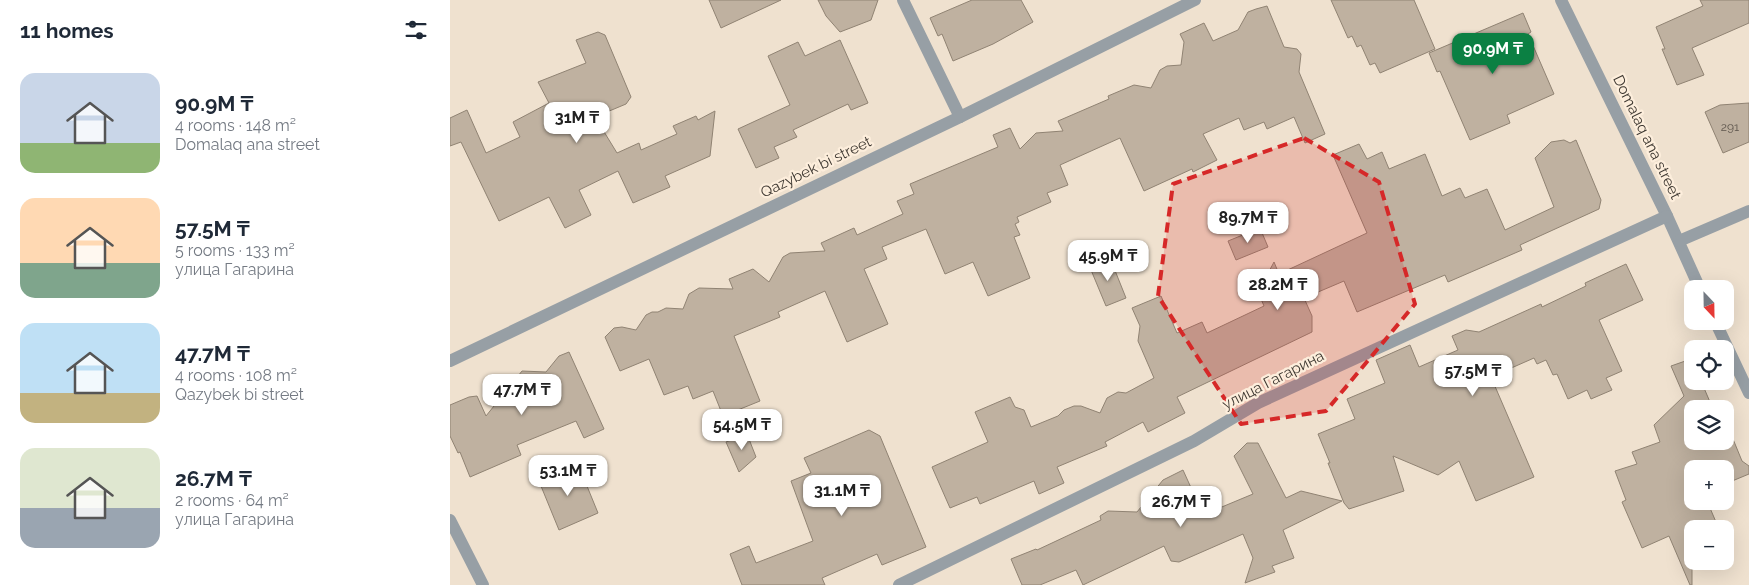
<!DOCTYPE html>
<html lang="en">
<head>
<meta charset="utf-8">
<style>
	body { margin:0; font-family:Raleway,sans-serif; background:#f6f6f7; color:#1f2937; height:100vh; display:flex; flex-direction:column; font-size:19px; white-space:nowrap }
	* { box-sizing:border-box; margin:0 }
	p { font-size:16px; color:#747a83 }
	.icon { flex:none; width:28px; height:28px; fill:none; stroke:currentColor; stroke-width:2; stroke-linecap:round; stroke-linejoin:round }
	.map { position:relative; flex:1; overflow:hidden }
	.panel { display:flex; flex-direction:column; background:#fff; width:450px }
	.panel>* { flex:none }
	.needle { width:32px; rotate:158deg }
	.tools { position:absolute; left:1234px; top:280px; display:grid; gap:10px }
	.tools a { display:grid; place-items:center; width:50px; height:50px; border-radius:10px; background:#fff; box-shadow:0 5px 20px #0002; font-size:25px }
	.price { position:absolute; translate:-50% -42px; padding:0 11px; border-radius:10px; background:#fff; color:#222; font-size:16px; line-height:32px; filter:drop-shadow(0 1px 2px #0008) }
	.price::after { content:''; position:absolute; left:50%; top:30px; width:15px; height:11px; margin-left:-8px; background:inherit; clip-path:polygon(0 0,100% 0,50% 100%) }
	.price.selected { background:#0b8043; color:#fff }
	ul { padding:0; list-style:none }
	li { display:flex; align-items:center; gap:15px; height:125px; padding:0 20px }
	li span { display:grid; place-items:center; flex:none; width:140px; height:100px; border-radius:15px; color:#555 }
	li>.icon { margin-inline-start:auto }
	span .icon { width:60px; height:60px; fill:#fffc; stroke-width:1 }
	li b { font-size:21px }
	h2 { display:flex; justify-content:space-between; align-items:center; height:60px; padding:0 20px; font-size:21px }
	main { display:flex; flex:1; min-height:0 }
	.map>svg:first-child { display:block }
	.building { fill:#bfb1a0; stroke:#908373 }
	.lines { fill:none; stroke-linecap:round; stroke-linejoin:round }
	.minor { stroke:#979fa5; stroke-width:12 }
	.marked { fill:#d62828; fill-opacity:0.2; stroke:#d62828; stroke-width:4; stroke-dasharray:10 6; stroke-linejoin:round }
	.labels { text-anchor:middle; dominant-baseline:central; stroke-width:4.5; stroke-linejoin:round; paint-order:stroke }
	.number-label { font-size:12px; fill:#5e564d }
	.street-label { font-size:15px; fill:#3e3831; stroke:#fdeedc }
</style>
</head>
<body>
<main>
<section class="panel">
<h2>11 homes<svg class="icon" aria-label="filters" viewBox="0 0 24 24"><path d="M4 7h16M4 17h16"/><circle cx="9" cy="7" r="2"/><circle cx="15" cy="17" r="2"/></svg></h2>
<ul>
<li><span style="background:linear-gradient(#c9d6e8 70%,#8fb573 0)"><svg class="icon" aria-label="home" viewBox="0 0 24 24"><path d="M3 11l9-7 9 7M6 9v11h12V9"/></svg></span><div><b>90.9M ₸</b><p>4 rooms · 148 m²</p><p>Domalaq ana street</p></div></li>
<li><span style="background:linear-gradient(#ffd9b3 65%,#7fa58c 0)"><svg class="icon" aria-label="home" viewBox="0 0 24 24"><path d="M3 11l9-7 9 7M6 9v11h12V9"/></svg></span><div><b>57.5M ₸</b><p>5 rooms · 133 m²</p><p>улица Гагарина</p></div></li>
<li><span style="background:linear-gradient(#bfe0f5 70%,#c2b280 0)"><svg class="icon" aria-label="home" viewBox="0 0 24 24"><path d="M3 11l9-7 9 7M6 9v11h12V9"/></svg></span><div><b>47.7M ₸</b><p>4 rooms · 108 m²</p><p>Qazybek bi street</p></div></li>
<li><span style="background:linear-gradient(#dfe7d0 60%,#9aa5b1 0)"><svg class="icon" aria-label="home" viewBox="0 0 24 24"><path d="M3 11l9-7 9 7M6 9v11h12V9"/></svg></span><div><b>26.7M ₸</b><p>2 rooms · 64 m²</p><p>улица Гагарина</p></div></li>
</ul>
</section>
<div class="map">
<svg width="1299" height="585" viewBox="0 0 1299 585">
	<rect width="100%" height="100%" fill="#efe1cf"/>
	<g class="building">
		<path d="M259 0H331L271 28Z"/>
		<path d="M368 0H428L421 20 390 32 376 16Z"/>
		<path d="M522 0H571L583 22 543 44 503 61 492 34 488 36 480 18Z"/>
		<path d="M881 0H964L985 49 930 73 925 63 920 65 911 45 907 47 902 36 898 38Z"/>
		<path d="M1250 0H1299V23L1242 48 1254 75 1227 85 1212 49H1215L1206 27 1253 6Z"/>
		<path d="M817 6 834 47 847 49 851 54 849 72 875 134 855 143 844 117 817 129 814 122 794 130 789 118 753 134 767 160 743 172 742 169 694 191 670 138 610 165 618 185 597 193 601 202 567 217 569 222 565 224 570 235 564 237 580 278 538 296 523 262 495 274 476 229 432 247 437 259 414 269 438 324 397 342 375 291 328 312 330 317 284 336 310 401 273 416 263 391 243 399 238 386 214 395 199 359 170 371 155 337 164 328 172 327 186 330 196 315 202 312H208L216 308 233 309 239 294 249 288 283 289 279 279 303 269 319 282 333 257 340 253 375 251 371 243 404 228 407 235 453 214 447 201 464 194 460 184 548 147 543 135 560 128 570 149 586 133 613 131 608 121 659 99 658 96 684 85 701 88 710 70 717 66 731 65 734 42 730 34 754 23 763 41 788 30 798 12 806 9Z"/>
		<path d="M1073 13 1081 32 1078 34 1104 94 1057 115 1060 123 1020 140 990 71 987 72 979 53Z"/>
		<path d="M148 32 155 35 181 97 176 104 145 117 167 153 189 143 191 150 227 134 223 126 246 116 248 120 265 111 260 156 215 176 220 187 183 203 168 171 129 190 141 215 115 228 99 197 49 221 11 142 0 146V118L17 110 36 153 70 137 63 122 99 103 88 82 136 63 126 40Z"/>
		<path d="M390 40 418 103 401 110 398 104 343 130 347 137 324 147 329 158 306 168 288 129 340 105 318 56 348 42 355 56Z"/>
		<path d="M1299 103V142L1273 153 1255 112 1270 105Z"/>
		<path d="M1114 140 1120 143 1126 140 1151 200 1149 209 1070 245 1072 250 998 282 995 275 907 312 894 281 854 298 862 316V332L727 397 735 413 698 432 693 422 655 442 657 446 607 467 614 483 589 494 584 481 530 504 527 497 500 508 482 467 538 442 525 412 560 397 565 407 574 410 581 427 608 416 614 410 624 406H631L650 413 657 398 668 392 676 393 704 378 688 341 690 326 682 308 711 296 727 333 752 322 757 333 814 306 808 292 824 262 829 274 917 233 883 155 909 144 917 159 932 152 939 169 975 154 992 196 1010 188 1015 198 1037 189 1055 230 1104 207 1085 158 1101 142Z"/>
		<path d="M810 228 818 247 786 260 778 241Z"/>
		<path d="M660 258 676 298 656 306 641 270 646 264Z"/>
		<path d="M1176 264 1193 300 1149 320 1172 371 1156 378 1162 390 1141 399 1137 390 1118 399 1107 374 1103 375 1096 360 1087 364 1084 358 1041 377 1084 477 1026 501 1009 461 988 475 943 456 954 491 899 509 894 503 878 463H880L868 434 905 419 897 399 935 383 926 360 960 345 969 367 1008 350 1002 336 1016 330 1029 332 1091 304 1092 307 1136 286 1135 283Z"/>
		<path d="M119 352 154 429 134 438 126 421 67 445 71 455 20 477 10 452 8 453 0 436V405L19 397 27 396 36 416 72 371 96 372 109 356Z"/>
		<path d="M1241 359 1242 363V381H1251L1263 409H1242V441H1275L1276 422 1292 461 1299 466V474L1275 484V469H1242V501H1257L1269 529H1242V585H1240L1219 536 1192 548 1172 502 1176 500 1165 471 1187 464 1182 452 1210 442 1204 425 1234 396 1221 366Z"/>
		<path d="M419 430 430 436 476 547 432 565 427 554 372 578 375 585H292L280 554 299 546 306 563 363 541 341 481 361 473 354 458Z"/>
		<path d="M297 434 306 457 289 472 276 442Z"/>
		<path d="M797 443H808L836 498 851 491 892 501 833 530 844 558 822 566 825 572 795 583 803 558 793 534 729 562 721 561 714 546 633 585 626 570 590 585H572L561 559 586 549 587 550 651 520 650 516 658 511 687 512 713 480 733 470 752 512 766 506 767 509 803 494 784 456Z"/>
		<path d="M128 464 148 513 109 530 84 469 105 479 113 471Z"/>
	</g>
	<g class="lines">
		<g class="minor">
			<path d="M453 0 510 117"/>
			<path d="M1111 0 1217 216 1250 289"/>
			<path d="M1229 241 1299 211"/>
			<path d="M1265 321 1299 393"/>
			<path d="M0 361 510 117 745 0"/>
			<path d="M0 520 33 585"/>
			<path d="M449 585 744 441 808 403 1217 216"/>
		</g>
	</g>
	<path class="marked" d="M854 138 929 182 965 304 876 411 791 424 708 296 723 184Z"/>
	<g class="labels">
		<g class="number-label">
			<text x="1280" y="127">291</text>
		</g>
		<g class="street-label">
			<text transform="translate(1197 137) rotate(64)">Domalaq ana street</text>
			<text transform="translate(366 167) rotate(-26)">Qazybek bi street</text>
			<text transform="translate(823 380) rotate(-27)">улица Гагарина</text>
		</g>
	</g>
</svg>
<div class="tools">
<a><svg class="needle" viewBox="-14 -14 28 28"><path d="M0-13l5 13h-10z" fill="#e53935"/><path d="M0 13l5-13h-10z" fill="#747a83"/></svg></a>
<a><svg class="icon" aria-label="locate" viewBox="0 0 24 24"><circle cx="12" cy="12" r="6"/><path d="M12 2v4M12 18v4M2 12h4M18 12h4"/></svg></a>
<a><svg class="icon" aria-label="layers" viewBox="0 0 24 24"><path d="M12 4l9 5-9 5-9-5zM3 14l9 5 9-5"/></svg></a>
<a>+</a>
<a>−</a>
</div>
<b class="price selected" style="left:1043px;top:75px">90.9M ₸</b>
<b class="price" style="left:127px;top:144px">31M ₸</b>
<b class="price" style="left:798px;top:244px">89.7M ₸</b>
<b class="price" style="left:658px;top:282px">45.9M ₸</b>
<b class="price" style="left:828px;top:311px">28.2M ₸</b>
<b class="price" style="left:1023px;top:397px">57.5M ₸</b>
<b class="price" style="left:72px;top:416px">47.7M ₸</b>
<b class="price" style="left:292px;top:451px">54.5M ₸</b>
<b class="price" style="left:118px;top:497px">53.1M ₸</b>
<b class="price" style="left:392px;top:517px">31.1M ₸</b>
<b class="price" style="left:731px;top:528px">26.7M ₸</b>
</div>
</main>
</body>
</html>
